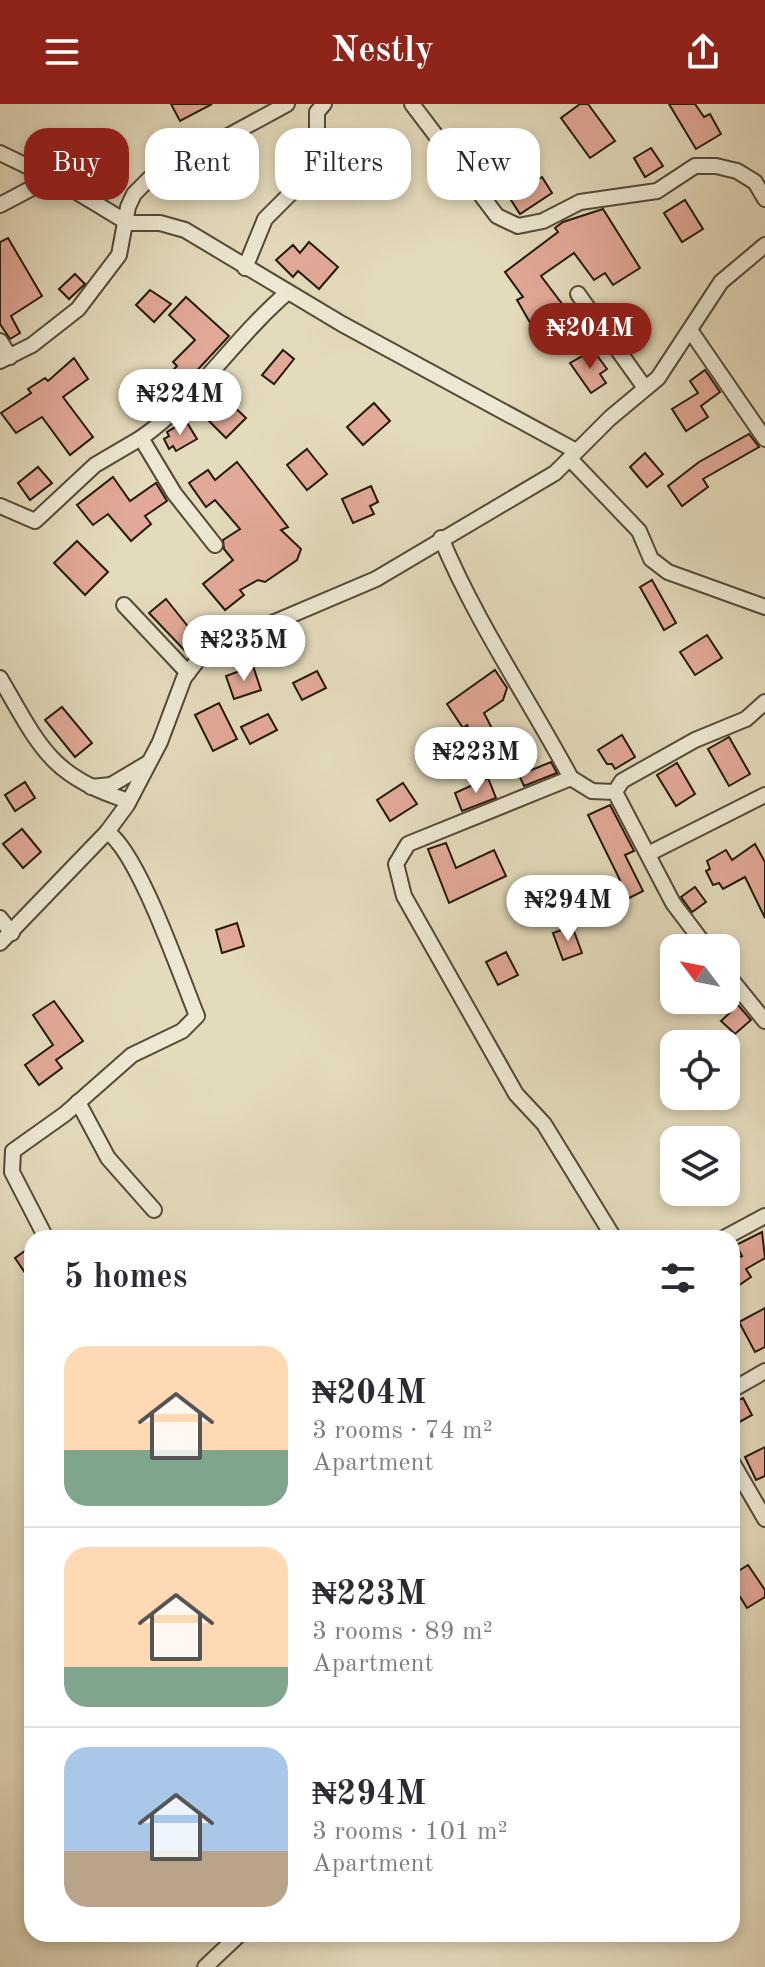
<!DOCTYPE html>
<html lang="en">
<head>
<meta charset="utf-8">
<style>
	body { margin:0; font-family:"Old Standard TT",serif; background:#f7f7f7; color:#2b2b33; height:100vh; display:flex; flex-direction:column; font-size:30px; white-space:nowrap }
	* { box-sizing:border-box; margin:0 }
	p { font-size:26px; color:#7c7c81 }
	.icon { flex:none; width:44px; height:44px; fill:none; stroke:currentColor; stroke-width:2; stroke-linecap:round; stroke-linejoin:round }
	.map { position:relative; flex:1; overflow:hidden }
	.side { position:absolute; left:24px; top:1126px; width:716px; height:712px; display:flex; flex-direction:column; background:#fff; border-radius:24px; box-shadow:0 4px 12px #0003 }
	.side>* { flex:none }
	.hud { position:absolute; left:24px; top:24px; width:718px; height:72px; display:flex; gap:16px }
	.needle { width:52px; rotate:302deg }
	.buttons { position:absolute; left:660px; top:830px; display:grid; gap:16px }
	.buttons a { display:grid; place-items:center; width:80px; height:80px; border-radius:16px; background:#fff; box-shadow:0 4px 12px #0003; font-size:40px }
	.price { position:absolute; translate:-50% -68px; padding:0 18px; border-radius:28px; background:#fff; color:#222; font-size:26px; line-height:52px; filter:drop-shadow(0 2px 4px #0008) }
	.price::after { content:''; position:absolute; left:50%; top:48px; width:24px; height:18px; margin-left:-12px; background:inherit; clip-path:polygon(0 0,100% 0,50% 100%) }
	.price.on { background:#8f2418; color:#fff }
	ul { padding:0; list-style:none }
	li { display:flex; align-items:center; gap:24px; height:200px; padding:0 40px }
	li+li { border-top:2px solid #e1e1e2 }
	li span { display:grid; place-items:center; flex:none; width:224px; height:160px; border-radius:24px; color:#555 }
	li>.icon { margin-inline-start:auto }
	span .icon { width:96px; height:96px; fill:#fffc; stroke-width:1 }
	li b { font-size:34px }
	h2 { display:flex; justify-content:space-between; align-items:center; height:96px; padding:0 40px; font-size:34px }
	.tag { padding:0 28px; border-radius:24px; background:#fff; box-shadow:0 4px 12px #0003; font-size:28px; line-height:72px }
	.tag.on { background:#8f2418; color:#fff }
	header { display:flex; justify-content:space-between; align-items:center; height:104px; padding:0 40px; background:#8f2418; color:#fff; font-size:36px; font-weight:700 }
	.map>svg:first-child { display:block }
	.building { fill:#e3a998; stroke:#24190a; stroke-width:2 }
	.lines { fill:none; stroke-linecap:round; stroke-linejoin:round }
	.minor-casing { stroke:#544a36; stroke-width:18 }
	.minor { stroke:#ede8d3; stroke-width:14 }
</style>
</head>
<body>
<header><svg class="icon" aria-label="menu" viewBox="0 0 24 24"><path d="M4 6h16M4 12h16M4 18h16"/></svg>Nestly<svg class="icon" aria-label="share" viewBox="0 0 24 24"><path d="M12 15V3M7 8l5-5 5 5M5 13v7h14v-7"/></svg></header>
<div class="map">
<svg width="765" height="1863" viewBox="0 0 765 1863">
	<rect width="100%" height="100%" fill="#e4dbbc"/>
	<filter id="stains"><feTurbulence type="fractalNoise" baseFrequency=".0025" numOctaves="4"/><feColorMatrix values="0 0 0 0 .2 0 0 0 0 .09 0 0 0 0 .02 0 0 0 .5 -.17"/></filter>
	<radialGradient id="worn" r=".72"><stop offset=".6" stop-color="#630" stop-opacity="0"/><stop offset="1" stop-color="#630" stop-opacity=".3"/></radialGradient>
	<g class="building">
		<path d="M171 0H212L180 17Z"/>
		<path d="M580 0H588L615 37 590 54 561 14Z"/>
		<path d="M669 0H695L704 13 710 10 721 30 696 45Z"/>
		<path d="M651 44 663 62 645 73 634 54Z"/>
		<path d="M542 73 552 89 520 110 509 93Z"/>
		<path d="M685 96 703 125 682 138 664 109Z"/>
		<path d="M603 105 640 164 613 181 605 169 594 176 574 149 541 172 572 213 540 236 517 196 523 193 505 168 558 128 555 124 563 118Z"/>
		<path d="M8 134 42 192 11 212 20 229 10 235 0 220V138Z"/>
		<path d="M309 138 338 163 319 185 298 167 293 173 276 156 293 141 300 149Z"/>
		<path d="M75 170 85 180 69 195 59 185Z"/>
		<path d="M150 186 171 200 154 218 136 201Z"/>
		<path d="M186 193 229 232 177 288 164 276 177 262 173 258 195 236 169 211Z"/>
		<path d="M283 246 294 255 274 280 262 271Z"/>
		<path d="M593 246 607 265 600 270 606 279 591 289 570 259Z"/>
		<path d="M74 254 88 275 63 293 93 333 70 351 42 313 16 329 1 309 31 289 28 285 45 274 48 277Z"/>
		<path d="M705 266 720 288 701 302 708 313 686 327 672 305 698 289 690 277Z"/>
		<path d="M212 282 246 314 226 334 194 302Z"/>
		<path d="M374 299 390 317 363 341 347 323Z"/>
		<path d="M186 317 197 335 176 347 173 342 169 345 164 335 169 332 167 328Z"/>
		<path d="M749 330 759 343 703 375 708 383 682 402 668 382 699 358Z"/>
		<path d="M307 345 327 370 307 386 287 361Z"/>
		<path d="M645 349 663 370 647 383 630 363Z"/>
		<path d="M237 358 288 423 281 426 301 445 297 456 265 478 258 476 240 486 244 491 225 506 203 480 233 456 224 445 223 436 240 425 215 396 206 403 189 379 208 366 215 376Z"/>
		<path d="M38 363 52 379 30 396 18 379Z"/>
		<path d="M113 373 130 397 156 379 167 397 145 412 151 420 131 437 108 410 93 421 77 401Z"/>
		<path d="M371 382 378 398 370 402 374 410 353 419 342 395Z"/>
		<path d="M77 437 108 468 85 491 54 459Z"/>
		<path d="M652 476 676 519 664 526 640 483Z"/>
		<path d="M166 495 202 540 188 550 149 509Z"/>
		<path d="M707 531 722 554 695 571 680 548Z"/>
		<path d="M253 562 261 586 234 595 226 572Z"/>
		<path d="M495 566 507 584 503 596 484 609 499 638 480 648 467 621 463 624 447 600Z"/>
		<path d="M317 567 326 584 302 596 293 579Z"/>
		<path d="M219 599 237 635 213 647 195 611Z"/>
		<path d="M62 603 92 639 75 653 45 616Z"/>
		<path d="M268 610 277 626 250 640 241 623Z"/>
		<path d="M622 631 635 653 615 665 612 660H607L598 646Z"/>
		<path d="M729 633 750 670 729 682 708 645Z"/>
		<path d="M551 658 557 669 524 682 519 671Z"/>
		<path d="M677 659 695 690 676 702 657 671Z"/>
		<path d="M488 674 496 694 462 707 455 689Z"/>
		<path d="M25 678 35 694 15 707 5 691Z"/>
		<path d="M403 679 417 700 390 717 377 696Z"/>
		<path d="M610 701 634 747 625 751 643 787 604 807 595 789 620 776 588 711Z"/>
		<path d="M22 725 41 748 23 764 3 740Z"/>
		<path d="M446 739 456 764 494 746 506 772 449 799 428 745Z"/>
		<path d="M755 740 765 758V814L745 773 723 785 719 779 713 781 706 767 710 765 707 757 726 746 732 756Z"/>
		<path d="M695 783 706 798 692 808 681 793Z"/>
		<path d="M237 819 244 842 222 849 216 826Z"/>
		<path d="M572 822 582 849 563 856 553 829Z"/>
		<path d="M506 848 518 871 498 881 486 858Z"/>
		<path d="M54 897 83 937 56 956 62 964 39 981 25 961 53 941 33 911Z"/>
		<path d="M738 901 751 916 735 930 721 917Z"/>
		<path d="M762 1128 765 1154 746 1165 751 1173 732 1186V1157L742 1152 736 1141Z"/>
		<path d="M32 1142V1179L15 1154Z"/>
		<path d="M765 1204V1243L755 1248 739 1218Z"/>
		<path d="M743 1294 752 1311 732 1322V1299Z"/>
		<path d="M765 1343V1372L756 1376 745 1353Z"/>
		<path d="M748 1461 765 1486V1493L747 1504 732 1480V1471Z"/>
	</g>
	<g class="lines">
		<g class="minor-casing">
			<g id="minor">
				<path d="M412 0 497 112 518 122 543 117 580 98 657 87 695 62H716L737 67 755 78 765 95"/>
				<path d="M0 49 62 79 128 119H160L185 126 342 220 576 347"/>
				<path d="M0 101 51 74"/>
				<path d="M245 164 265 115 294 86 317 28V8L324 0"/>
				<path d="M578 190 645 284"/>
				<path d="M690 226 765 335"/>
				<path d="M0 237 10 253"/>
				<path d="M0 257 32 241 78 205 119 151 128 103 134 90 149 75 287 0"/>
				<path d="M141 334C197 295 235 233 288 188"/>
				<path d="M571 356 639 427 651 455 668 468 765 503"/>
				<path d="M0 402 35 417 95 361 141 334 174 389 215 441"/>
				<path d="M441 434C476 518 528 594 571 674L408 740 396 760 404 792 516 990 544 1020 614 1134"/>
				<path d="M124 501 188 569"/>
				<path d="M0 574C39 641 50 673 129 697"/>
				<path d="M571 674 592 687 615 688 673 799 707 844"/>
				<path d="M91 683 111 681 148 659"/>
				<path d="M615 688 622 677 695 636 746 615 765 598"/>
				<path d="M650 749 765 691"/>
				<path d="M0 814 12 829"/>
				<path d="M0 839 107 728 127 701 160 638 184 574 197 557 216 543 376 475 555 369 610 314 658 274 721 178 765 141"/>
				<path d="M726 869 765 917"/>
				<path d="M78 998 108 1054 154 1106"/>
				<path d="M46 1134 12 1068 13 1047 65 1010 132 951 182 927 197 912C181 873 138 747 107 728"/>
				<path d="M724 1134 765 1112"/>
				<path d="M732 1286 765 1267"/>
				<path d="M732 1358 765 1415"/>
				<path d="M205 1863 240 1830"/>
			</g>
		</g>
		<use href="#minor" class="minor"/>
	</g>
	<rect width="100%" height="100%" filter="url(#stains)"/>
	<rect width="100%" height="100%" fill="url(#worn)"/>
</svg>
<div class="buttons">
<a><svg class="needle" viewBox="-14 -14 28 28"><path d="M0-13l5 13h-10z" fill="#e53935"/><path d="M0 13l5-13h-10z" fill="#7c7c81"/></svg></a>
<a><svg class="icon" aria-label="locate" viewBox="0 0 24 24"><circle cx="12" cy="12" r="6"/><path d="M12 2v4M12 18v4M2 12h4M18 12h4"/></svg></a>
<a><svg class="icon" aria-label="layers" viewBox="0 0 24 24"><path d="M12 4l9 5-9 5-9-5zM3 14l9 5 9-5"/></svg></a>
</div>
<b class="price on" style="left:590px;top:267px">₦204M</b>
<b class="price" style="left:180px;top:333px">₦224M</b>
<b class="price" style="left:244px;top:579px">₦235M</b>
<b class="price" style="left:476px;top:691px">₦223M</b>
<b class="price" style="left:568px;top:839px">₦294M</b>
<div class="hud">
<a class="tag on">Buy</a>
<a class="tag">Rent</a>
<a class="tag">Filters</a>
<a class="tag">New</a>
</div>
<section class="side">
<h2>5 homes<svg class="icon" aria-label="filters" viewBox="0 0 24 24"><path d="M4 7h16M4 17h16"/><circle cx="9" cy="7" r="2"/><circle cx="15" cy="17" r="2"/></svg></h2>
<ul>
<li><span style="background:linear-gradient(#ffd9b3 65%,#7fa58c 0)"><svg class="icon" aria-label="home" viewBox="0 0 24 24"><path d="M3 11l9-7 9 7M6 9v11h12V9"/></svg></span><div><b>₦204M</b><p>3 rooms · 74 m²</p><p>Apartment</p></div></li>
<li><span style="background:linear-gradient(#ffd9b3 75%,#7fa58c 0)"><svg class="icon" aria-label="home" viewBox="0 0 24 24"><path d="M3 11l9-7 9 7M6 9v11h12V9"/></svg></span><div><b>₦223M</b><p>3 rooms · 89 m²</p><p>Apartment</p></div></li>
<li><span style="background:linear-gradient(#a9c7e8 65%,#b9a48a 0)"><svg class="icon" aria-label="home" viewBox="0 0 24 24"><path d="M3 11l9-7 9 7M6 9v11h12V9"/></svg></span><div><b>₦294M</b><p>3 rooms · 101 m²</p><p>Apartment</p></div></li>
</ul>
</section>
</div>
</body>
</html>
